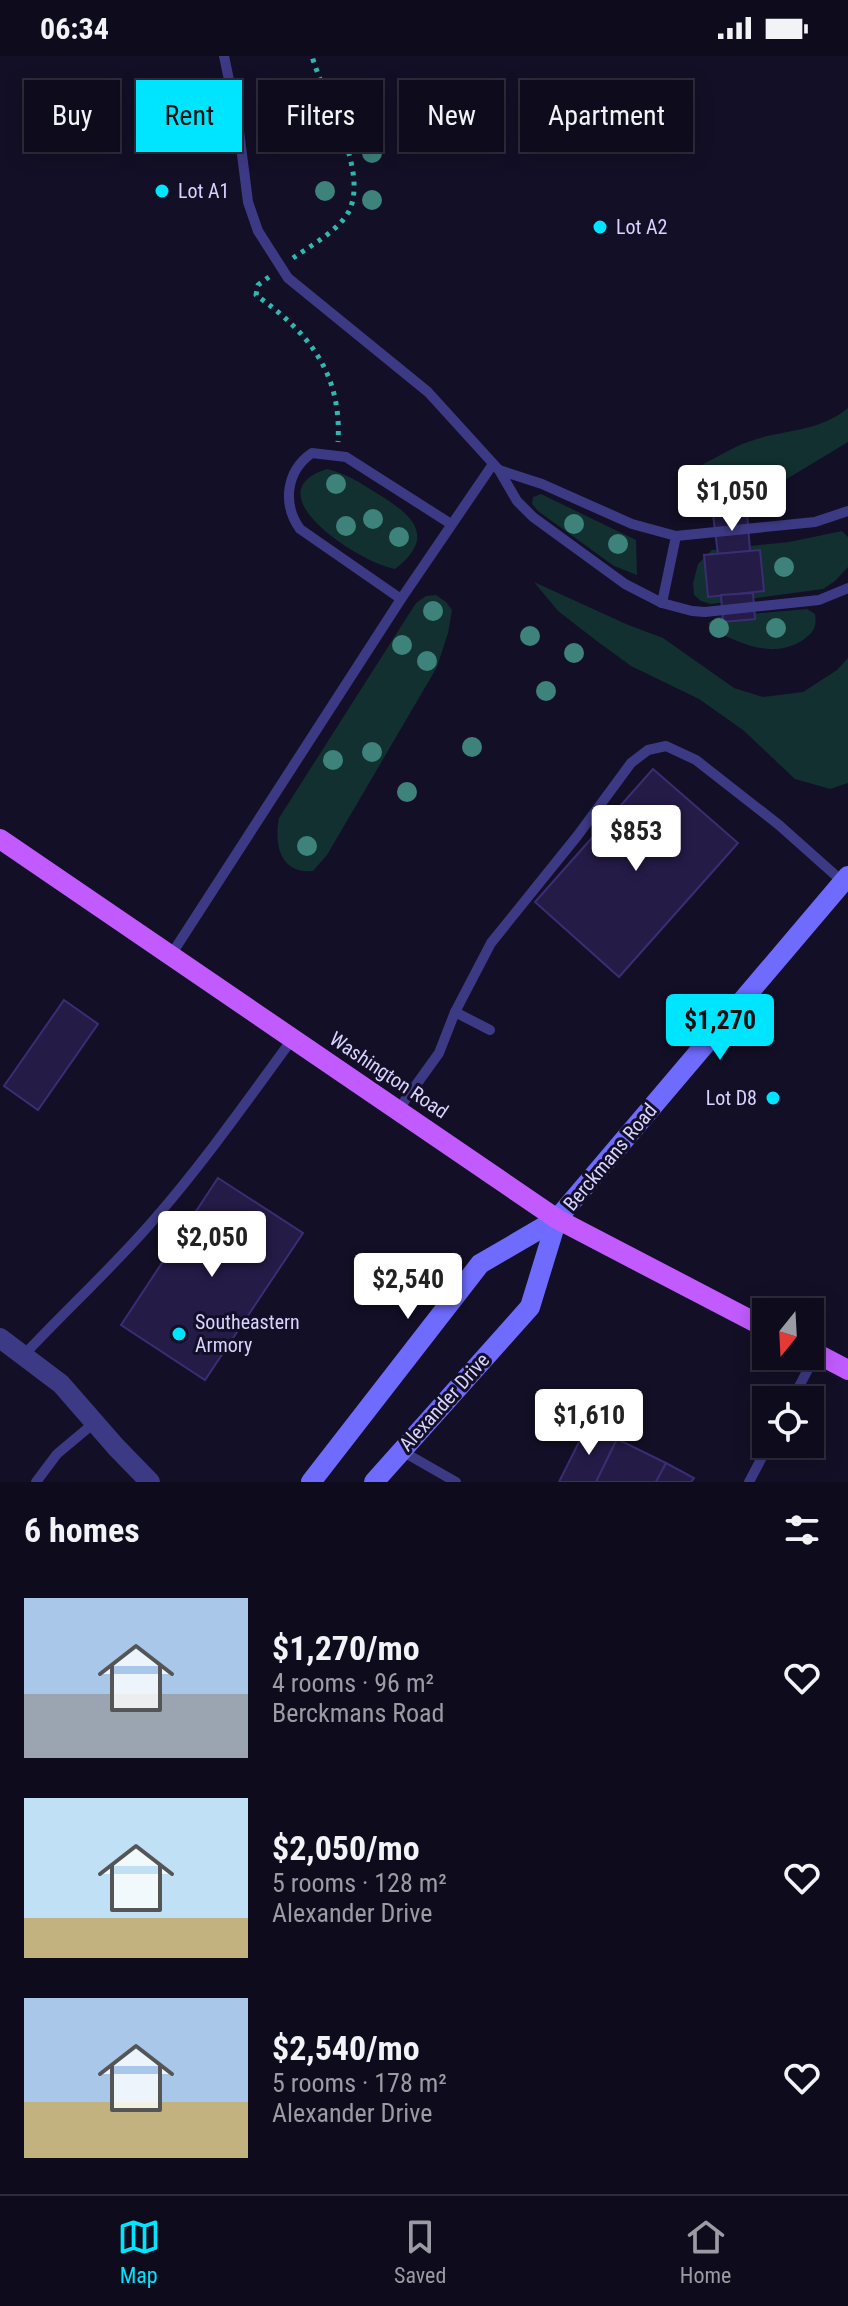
<!DOCTYPE html>
<html lang="en">
<head>
<meta charset="utf-8">
<style>
	body { margin:0; font-family:"Roboto Condensed",sans-serif; background:#1c1929; color:#f1f3f6; height:100vh; display:flex; flex-direction:column; font-size:30px; white-space:nowrap }
	* { box-sizing:border-box; margin:0 }
	p { font-size:26px; color:#9b9ba3 }
	.icon { flex:none; width:44px; height:44px; fill:none; stroke:currentColor; stroke-width:2; stroke-linecap:round; stroke-linejoin:round }
	.map { position:relative; height:1426px; overflow:hidden }
	.drawer { display:flex; flex-direction:column; background:#0e0b1c; flex:1 }
	.drawer>* { flex:none }
	.banner { position:absolute; left:24px; top:24px; width:800px; height:72px; display:flex; gap:16px }
	.needle { width:52px; rotate:198deg }
	.tools { position:absolute; left:752px; top:1242px; display:grid; gap:16px }
	.tools a { display:grid; place-items:center; width:72px; height:72px; border-radius:0px; background:#0e0b1c; box-shadow:0 4px 20px #0003,0 0 0 2px #2e2b3b; font-size:40px }
	.price { position:absolute; translate:-50% -68px; padding:0 18px; border-radius:8px; background:#fff; color:#222; font-size:26px; line-height:52px; filter:drop-shadow(0 2px 4px #0008) }
	.price::after { content:''; position:absolute; left:50%; top:48px; width:24px; height:18px; margin-left:-12px; background:inherit; clip-path:polygon(0 0,100% 0,50% 100%) }
	.price.selected { background:#00e5ff; color:#111 }
	ul { padding:0; list-style:none }
	li { display:flex; align-items:center; gap:24px; height:200px; padding:0 24px }
	li span { display:grid; place-items:center; flex:none; width:224px; height:160px; border-radius:0px; color:#555 }
	li>.icon { margin-inline-start:auto }
	span .icon { width:96px; height:96px; fill:#fffc; stroke-width:1 }
	li b { font-size:34px }
	h2 { display:flex; justify-content:space-between; align-items:center; height:96px; padding:0 24px; font-size:34px }
	.tag { padding:0 28px; border-radius:0px; background:#0e0b1c; box-shadow:0 4px 20px #0003,0 0 0 2px #2e2b3b; font-size:28px; line-height:72px }
	.tag.selected { background:#00e5ff; color:#111 }
	.status { display:flex; justify-content:space-between; align-items:center; height:56px; padding:0 40px; background:#0e0b1c; direction:ltr }
	.status svg { height:22px; fill:currentColor }
	.tabs { display:flex; justify-content:space-around; align-items:center; height:112px; border-top:2px solid #2e2b3b; background:#0e0b1c; font-size:22px; color:#9b9ba3 }
	.tabs a { display:grid; justify-items:center; gap:4px }
	.tabs .selected { color:#00e5ff }
	.map>svg:first-child { display:block }
	.green { fill:#12302f }
	.building { fill:#241b47; stroke:#3b2d73; stroke-width:2 }
	.lines { fill:none; stroke-linecap:round; stroke-linejoin:round }
	.path { stroke:#2fb8b0; stroke-width:5; stroke-dasharray:4 6; stroke-linecap:butt }
	.service { stroke:#3d3a85; stroke-width:10 }
	.minor { stroke:#3d3a85; stroke-width:20 }
	.secondary { stroke:#6f6bff; stroke-width:20 }
	.primary { stroke:#c25bff; stroke-width:20 }
	.tree { fill:#3d827b }
	.poi-dot { fill:#00e5ff; stroke:#130f26; stroke-width:3 }
	.labels { text-anchor:middle; dominant-baseline:central; stroke-width:6; stroke-linejoin:round; paint-order:stroke }
	.poi-label { font-size:20px; fill:#d9d4ff; stroke:#130f26; text-anchor:start }
	.street-label { font-size:20px; fill:#d9d4ff; stroke:#130f26 }
</style>
</head>
<body>
<div class="status"><b>06:34</b><svg viewBox="0 0 49 12"><path d="M0 12V9h3v3zM5 12V6h3v6zM10 12V3h3v9zM15 12V0h3v12zM26 1h20v11H26zM47 4h2v5h-2z"/></svg></div>
<div class="map">
<svg width="848" height="1426" viewBox="0 0 848 1426">
	<rect width="100%" height="100%" fill="#130f26"/>
	<g class="green">
		<path d="M848 352V386L780 427 737 445 703 408C718 401 733 391 748 386 782 373 818 377 848 352Z"/>
		<path d="M327 413C347 418 361 427 378 438 413 459 437 481 395 513 362 508 250 437 327 413Z"/>
		<path d="M541 438 636 484 637 519 614 510 538 455 532 448 533 441Z"/>
		<path d="M842 475 848 481V511L835 525 823 533 711 548 701 545 694 539 693 527 698 508 712 494 789 486Z"/>
		<path d="M534 526 626 568 663 582 734 632 763 641 803 636 837 614 848 602V727L830 733 795 723 743 674 699 643 631 610 598 586 558 555Z"/>
		<path d="M436 539 446 546 452 554 448 577 437 611 327 799 313 815C280 818 274 789 279 762L416 547 426 540Z"/>
		<path d="M807 553 815 558C817 571 814 576 803 584 772 604 740 587 711 573L708 567 717 561Z"/>
	</g>
	<g class="building">
		<path d="M747 456 750 495 718 498 713 459Z"/>
		<path d="M760 494 764 535 708 541 704 499Z"/>
		<path d="M753 537 755 563 723 566 721 539Z"/>
		<path d="M653 713 738 787 619 921 535 846Z"/>
		<path d="M64 944 98 968 38 1054 4 1030Z"/>
		<path d="M218 1122 303 1177 205 1324 121 1269Z"/>
		<path d="M588 1368 617 1383 596 1426H559Z"/>
		<path d="M617 1383 666 1407 656 1426H596Z"/>
		<path d="M666 1407 694 1422 691 1426H656Z"/>
	</g>
	<g class="lines">
		<g class="path">
			<path d="M293 202C309 191 330 179 343 164 377 125 323 42 312 0"/>
			<path d="M269 221 258 229 256 239C309 277 342 317 338 386"/>
		</g>
		<g class="service">
			<path d="M224 0 238 67 248 146 258 175 288 222 428 336 499 414 517 445 533 461 625 528 662 547 692 555 705 556 819 544 848 532"/>
			<path d="M499 414 542 428 632 468 676 480 815 466 848 455"/>
			<path d="M401 543 300 473C282 448 286 415 312 397L346 401 451 468"/>
			<path d="M662 547 676 480"/>
			<path d="M171 899 401 543 493 408"/>
			<path d="M455 956 491 887 578 779 631 707 648 694 666 690 696 704 779 769 843 826"/>
			<path d="M398 1054 439 997 455 956 490 974"/>
			<path d="M24 1299C66 1254 111 1213 151 1167 202 1109 247 1045 293 982"/>
			<path d="M792 1344 816 1298"/>
			<path d="M400 1394 456 1426"/>
			<path d="M36 1426 57 1398 94 1367"/>
			<path d="M749 1426 769 1388"/>
		</g>
		<path class="minor" d="M0 1282 61 1328 116 1391 150 1426"/>
		<g class="secondary">
			<path d="M311 1426 480 1208 557 1163 848 820"/>
			<path d="M374 1426 530 1251 557 1163"/>
		</g>
		<g class="primary">
			<path d="M0 783 557 1163 766 1272"/>
			<path d="M810 1294 848 1314"/>
		</g>
	</g>
	<g class="tree">
		<circle cx="355" cy="50" r="10"/>
		<circle cx="325" cy="85" r="10"/>
		<circle cx="274" cy="86" r="10"/>
		<circle cx="372" cy="97" r="10"/>
		<circle cx="325" cy="135" r="10"/>
		<circle cx="372" cy="144" r="10"/>
		<circle cx="336" cy="428" r="10"/>
		<circle cx="760" cy="433" r="10"/>
		<circle cx="373" cy="463" r="10"/>
		<circle cx="574" cy="468" r="10"/>
		<circle cx="346" cy="470" r="10"/>
		<circle cx="399" cy="481" r="10"/>
		<circle cx="618" cy="488" r="10"/>
		<circle cx="784" cy="511" r="10"/>
		<circle cx="433" cy="555" r="10"/>
		<circle cx="719" cy="572" r="10"/>
		<circle cx="776" cy="572" r="10"/>
		<circle cx="530" cy="580" r="10"/>
		<circle cx="402" cy="589" r="10"/>
		<circle cx="574" cy="597" r="10"/>
		<circle cx="427" cy="605" r="10"/>
		<circle cx="546" cy="635" r="10"/>
		<circle cx="472" cy="691" r="10"/>
		<circle cx="372" cy="696" r="10"/>
		<circle cx="333" cy="704" r="10"/>
		<circle cx="407" cy="736" r="10"/>
		<circle cx="307" cy="790" r="10"/>
	</g>
	<g class="poi-dot">
		<circle cx="162" cy="135" r="8"/>
		<circle cx="600" cy="171" r="8"/>
		<circle cx="773" cy="1042" r="8"/>
		<circle cx="179" cy="1278" r="8"/>
	</g>
	<g class="labels">
		<g class="poi-label">
			<text x="178" y="135">Lot A1</text>
			<text x="616" y="171">Lot A2</text>
			<text x="757" y="1042" text-anchor="end">Lot D8</text>
			<text x="195" y="1266">Southeastern<tspan x="195" dy="23">Armory</tspan></text>
		</g>
		<g class="street-label">
			<text transform="translate(389 1019) rotate(34)">Washington Road</text>
			<text transform="translate(610 1101) rotate(-50)">Berckmans Road</text>
			<text transform="translate(444 1346) rotate(-48)">Alexander Drive</text>
		</g>
	</g>
</svg>
<div class="tools">
<a><svg class="needle" viewBox="-14 -14 28 28"><path d="M0-13l5 13h-10z" fill="#e53935"/><path d="M0 13l5-13h-10z" fill="#9b9ba3"/></svg></a>
<a><svg class="icon" aria-label="locate" viewBox="0 0 24 24"><circle cx="12" cy="12" r="6"/><path d="M12 2v4M12 18v4M2 12h4M18 12h4"/></svg></a>
</div>
<b class="price" style="left:732px;top:477px">$1,050</b>
<b class="price" style="left:636px;top:817px">$853</b>
<b class="price selected" style="left:720px;top:1006px">$1,270</b>
<b class="price" style="left:212px;top:1223px">$2,050</b>
<b class="price" style="left:408px;top:1265px">$2,540</b>
<b class="price" style="left:589px;top:1401px">$1,610</b>
<div class="banner">
<a class="tag">Buy</a>
<a class="tag selected">Rent</a>
<a class="tag">Filters</a>
<a class="tag">New</a>
<a class="tag">Apartment</a>
</div>
</div>
<section class="drawer">
<h2>6 homes<svg class="icon" aria-label="filters" viewBox="0 0 24 24"><path d="M4 7h16M4 17h16"/><circle cx="9" cy="7" r="2"/><circle cx="15" cy="17" r="2"/></svg></h2>
<ul>
<li><span style="background:linear-gradient(#a9c7e8 60%,#9aa5b1 0)"><svg class="icon" aria-label="home" viewBox="0 0 24 24"><path d="M3 11l9-7 9 7M6 9v11h12V9"/></svg></span><div><b>$1,270/mo</b><p>4 rooms · 96 m²</p><p>Berckmans Road</p></div><svg class="icon" aria-label="heart" viewBox="0 0 24 24"><path d="M12 20l-8-8c-3-5 5-10 8-4 3-6 11-1 8 4z"/></svg></li>
<li><span style="background:linear-gradient(#bfe0f5 75%,#c2b280 0)"><svg class="icon" aria-label="home" viewBox="0 0 24 24"><path d="M3 11l9-7 9 7M6 9v11h12V9"/></svg></span><div><b>$2,050/mo</b><p>5 rooms · 128 m²</p><p>Alexander Drive</p></div><svg class="icon" aria-label="heart" viewBox="0 0 24 24"><path d="M12 20l-8-8c-3-5 5-10 8-4 3-6 11-1 8 4z"/></svg></li>
<li><span style="background:linear-gradient(#a9c7e8 65%,#c2b280 0)"><svg class="icon" aria-label="home" viewBox="0 0 24 24"><path d="M3 11l9-7 9 7M6 9v11h12V9"/></svg></span><div><b>$2,540/mo</b><p>5 rooms · 178 m²</p><p>Alexander Drive</p></div><svg class="icon" aria-label="heart" viewBox="0 0 24 24"><path d="M12 20l-8-8c-3-5 5-10 8-4 3-6 11-1 8 4z"/></svg></li>
</ul>
</section>
<nav class="tabs">
<a class="selected"><svg class="icon" aria-label="map" viewBox="0 0 24 24"><path d="M3 6l6-2 6 2 6-2v14l-6 2-6-2-6 2zM9 4v14M15 6v14"/></svg>Map</a>
<a><svg class="icon" aria-label="saved" viewBox="0 0 24 24"><path d="M7 4h10v16l-5-4-5 4z"/></svg>Saved</a>
<a><svg class="icon" aria-label="home" viewBox="0 0 24 24"><path d="M3 11l9-7 9 7M6 9v11h12V9"/></svg>Home</a>
</nav>
</body>
</html>
